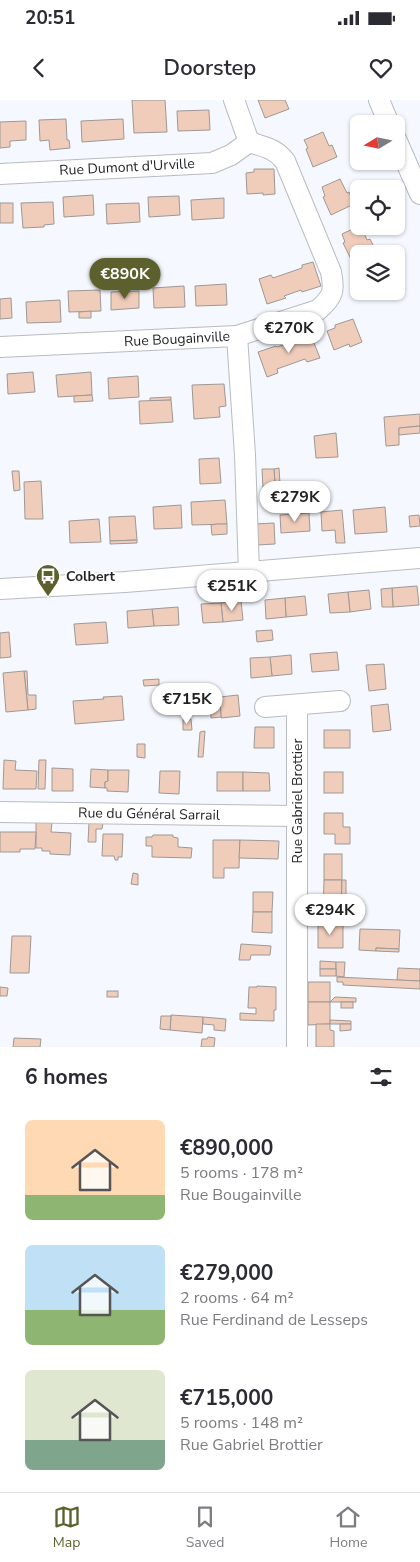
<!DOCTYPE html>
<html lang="en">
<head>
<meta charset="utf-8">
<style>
	body { margin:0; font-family:"Nunito Sans",sans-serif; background:#f7f7f7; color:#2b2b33; height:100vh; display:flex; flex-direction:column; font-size:19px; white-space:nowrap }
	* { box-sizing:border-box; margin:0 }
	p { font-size:16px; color:#7c7c81 }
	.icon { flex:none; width:28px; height:28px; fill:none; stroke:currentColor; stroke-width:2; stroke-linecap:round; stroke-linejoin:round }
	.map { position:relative; height:947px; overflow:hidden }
	.side { display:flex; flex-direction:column; background:#fff; flex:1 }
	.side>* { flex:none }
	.needle { width:32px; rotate:260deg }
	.controls { position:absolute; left:350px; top:15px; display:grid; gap:10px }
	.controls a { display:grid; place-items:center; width:55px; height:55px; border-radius:8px; background:#fff; box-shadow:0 1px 4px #0004; font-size:25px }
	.price { position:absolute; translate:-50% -42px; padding:0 11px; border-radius:18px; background:#fff; color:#222; font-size:16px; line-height:32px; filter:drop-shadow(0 1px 2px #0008) }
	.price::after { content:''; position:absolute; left:50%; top:30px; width:15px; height:11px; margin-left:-8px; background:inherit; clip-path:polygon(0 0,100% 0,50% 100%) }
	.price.active { background:#5c602d; color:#fff }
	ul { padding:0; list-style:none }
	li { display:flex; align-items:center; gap:15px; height:125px; padding:0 25px }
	li span { display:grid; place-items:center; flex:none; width:140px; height:100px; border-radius:8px; color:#555 }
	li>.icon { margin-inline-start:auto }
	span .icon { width:60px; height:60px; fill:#fffc; stroke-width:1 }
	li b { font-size:21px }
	h2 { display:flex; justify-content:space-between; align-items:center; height:60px; padding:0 25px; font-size:21px }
	.status { display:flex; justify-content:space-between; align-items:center; height:35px; padding:0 25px; background:#fff; direction:ltr }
	.status svg { height:14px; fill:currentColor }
	header { display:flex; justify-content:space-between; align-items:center; height:65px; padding:0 25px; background:#fff; font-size:22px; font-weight:600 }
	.tab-bar { display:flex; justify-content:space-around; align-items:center; height:70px; border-top:1px solid #e1e1e2; background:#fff; font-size:14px; color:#7c7c81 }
	.tab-bar a { display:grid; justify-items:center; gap:2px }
	.tab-bar .active { color:#5c602d }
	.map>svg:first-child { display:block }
	.building { fill:#f0cdbb; stroke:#9e9895 }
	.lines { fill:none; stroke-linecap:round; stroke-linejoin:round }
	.street-casing { stroke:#b8bbc0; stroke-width:22 }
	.street { stroke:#fff; stroke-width:20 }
	.labels { text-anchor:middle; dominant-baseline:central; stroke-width:4; stroke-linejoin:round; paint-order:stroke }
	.street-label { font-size:14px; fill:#1f2123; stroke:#fff }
	.poi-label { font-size:14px; font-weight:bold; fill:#1f2123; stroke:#fff; text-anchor:start }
</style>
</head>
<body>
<div class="status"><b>20:51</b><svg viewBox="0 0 49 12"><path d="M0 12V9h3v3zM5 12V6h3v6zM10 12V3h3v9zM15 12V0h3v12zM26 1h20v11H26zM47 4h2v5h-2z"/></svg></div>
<header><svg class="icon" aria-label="back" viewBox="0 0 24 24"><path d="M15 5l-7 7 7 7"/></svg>Doorstep<svg class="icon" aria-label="heart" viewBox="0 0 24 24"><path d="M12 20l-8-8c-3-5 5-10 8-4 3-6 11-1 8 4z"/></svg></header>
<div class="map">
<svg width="420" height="947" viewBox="0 0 420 947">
	<rect width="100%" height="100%" fill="#f5f8fe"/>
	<g class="building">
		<path d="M132 0H165L167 32 134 33Z"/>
		<path d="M258 0H285L289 9 265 18Z"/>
		<path d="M209 10 210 30 178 31 177 11Z"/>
		<path d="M66 19 67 40H69L70 48 50 50 49 40 40 41 39 20Z"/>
		<path d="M123 19 124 39 82 42 81 21Z"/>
		<path d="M26 21V40L10 41V47L0 48V22Z"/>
		<path d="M323 32 329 46 332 45 337 57 313 67 306 49 308 48 304 40Z"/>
		<path d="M254 69H274L275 94 263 95V93L247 94 246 73 254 72Z"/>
		<path d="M340 79 347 93 349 92 354 104 331 115 323 97 325 96 322 87Z"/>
		<path d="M93 95 94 115 64 117 63 97Z"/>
		<path d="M179 96 180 115 149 117 148 97Z"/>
		<path d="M224 98V118L192 120 191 100Z"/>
		<path d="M53 102 54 124 44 125V127L23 128 21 103Z"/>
		<rect x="0" y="103" width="13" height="20"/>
		<path d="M139 103 140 122 107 124 106 104Z"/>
		<path d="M359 126H361L367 140 370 139 376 151 369 154H359V158L352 161 343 143 345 142 342 134Z"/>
		<path d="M313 162 321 186 302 192 301 190 284 196 286 198 267 204 259 179 271 175 273 178 302 168V165Z"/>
		<path d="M226 184 227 205 196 206 195 186Z"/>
		<path d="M184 186 185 207 154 208 153 188Z"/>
		<path d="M100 190 101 211 69 212 68 191Z"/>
		<path d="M139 191V208L111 210V192Z"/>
		<path d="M11 198 12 218 0 219V199Z"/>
		<path d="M60 200 61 222 27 223 26 202Z"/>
		<path d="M91 211V218H79V212Z"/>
		<path d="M353 219 362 242 350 247 349 244 334 250 327 231 335 228V225Z"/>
		<path d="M310 233 320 258 307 262 305 259 277 269 278 273 267 277 258 252 276 246 277 247 293 242 292 239Z"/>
		<path d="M33 272 35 292 8 294 7 274Z"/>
		<path d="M91 272 92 295 58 297 56 275Z"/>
		<path d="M138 276 139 297 109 299 108 278Z"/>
		<path d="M224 284 226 306 219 307 220 317 194 319 192 285Z"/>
		<path d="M92 295 93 301 74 302V296Z"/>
		<path d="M171 297V300L150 301V298Z"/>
		<path d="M171 300 173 322 140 324 139 301Z"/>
		<path d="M420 314V326L399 328V345L386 346 384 317Z"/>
		<path d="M420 326V333L399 335V328Z"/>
		<path d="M336 333 338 357 316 358 314 336Z"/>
		<path d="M219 358 221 383 200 384 199 359Z"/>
		<path d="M279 368 281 399H276L274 369Z"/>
		<path d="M262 369H274L276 399H281L282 405 264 407Z"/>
		<path d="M12 371H19L20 390 14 391Z"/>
		<path d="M41 381 43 419H25L24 382Z"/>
		<path d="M225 400 227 424 192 425 191 402Z"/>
		<path d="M181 405 182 428 154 429 153 407Z"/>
		<path d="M385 407 387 432 355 434 353 410Z"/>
		<path d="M342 410 345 443H336L335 430 322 431 321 412Z"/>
		<path d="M309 413 310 431 281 433 280 415Z"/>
		<path d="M419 415 420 426 410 427 409 416Z"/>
		<path d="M135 416 137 440 110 441 109 417Z"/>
		<path d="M99 419 101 442 70 443 69 421Z"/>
		<path d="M274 423 275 444 257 445 255 424Z"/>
		<path d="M217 424H227V434L212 435 211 425Z"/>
		<path d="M137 440V443L110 444V441Z"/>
		<path d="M417 486 419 505 393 507 392 488Z"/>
		<path d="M392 488 393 507H382L381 489Z"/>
		<path d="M369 490 371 509 350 512 348 492Z"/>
		<path d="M348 492 350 512 330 513 328 494Z"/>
		<path d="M305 496 307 515 286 517 285 498Z"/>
		<path d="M285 498 286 517 266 519 265 500Z"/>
		<path d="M241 501 243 520 223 522 221 503Z"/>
		<path d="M221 503 223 522 203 523 201 504Z"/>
		<path d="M178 507 179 525 154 526 152 509Z"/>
		<path d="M152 509 154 526 128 528 127 511Z"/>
		<path d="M106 522 108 543 76 545 74 524Z"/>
		<path d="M272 530 273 540 257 542 256 531Z"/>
		<path d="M9 532 11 557 0 558V533Z"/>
		<path d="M337 552 339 570 312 572 310 554Z"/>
		<path d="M291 555 292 574 272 576 270 557Z"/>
		<path d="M270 557 272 576 251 578 250 558Z"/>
		<path d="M384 564 386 589 369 591 366 565Z"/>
		<path d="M24 571H27L28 595H36V609L28 610Z"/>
		<path d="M24 571 28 610 6 612 3 573Z"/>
		<path d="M159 579V585L144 586 143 580Z"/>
		<path d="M238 595 240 616 221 618 220 597Z"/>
		<path d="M122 596 124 620 75 624 73 601 104 599 103 597Z"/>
		<path d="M220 602 221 617 211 618 210 603Z"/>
		<path d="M388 604 391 630 373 632 371 606Z"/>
		<path d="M183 619H191L192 630H183Z"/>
		<path d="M255 627H274V648H254Z"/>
		<rect x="324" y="630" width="26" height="18"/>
		<path d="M205 631 203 657H198L200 632Z"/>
		<path d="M137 644H145V658L137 657Z"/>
		<path d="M4 660 16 661 15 670 37 671 36 689H3Z"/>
		<path d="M39 660H46L45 689H38Z"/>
		<path d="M52 668 73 669V691H52Z"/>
		<path d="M91 669 108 670V681L105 682V688L90 687Z"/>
		<path d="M108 670H129L128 692 107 691V688H105V682L108 681Z"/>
		<path d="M160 671H180L179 694 159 693Z"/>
		<rect x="217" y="672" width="26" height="19"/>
		<path d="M243 672 269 673 270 691H243Z"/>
		<rect x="324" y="672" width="19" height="21"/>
		<path d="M324 713H343V727H350V744H335V734H324Z"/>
		<path d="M36 722H52L51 732 71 733 70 755 50 754V751H42V748H36Z"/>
		<path d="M89 723H103L102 729H96V742H88Z"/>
		<path d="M0 732H36L35 749H20V752H0Z"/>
		<path d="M103 734H123L122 757H118V760H115L114 756H102Z"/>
		<path d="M153 735H173V737L178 738V747L192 748 191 758 152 757V746H146V737H152Z"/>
		<path d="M213 740H240L239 768H224V778H213Z"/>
		<path d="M240 740 279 741 278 759 239 758Z"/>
		<rect x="324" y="754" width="18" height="26"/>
		<path d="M133 773 138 774V785L131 784Z"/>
		<path d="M324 780H342L341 816H323Z"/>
		<path d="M342 780H346V810L341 811Z"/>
		<path d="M253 792H273L272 812H253Z"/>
		<path d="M253 812H272V833L252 832Z"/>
		<path d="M318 824 343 825V848H318Z"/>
		<path d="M360 829 400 830 399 849 376 848V851L359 850Z"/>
		<path d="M12 836H31L29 873H10Z"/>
		<path d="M241 844 271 846 270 855H251L250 860H239Z"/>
		<path d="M376 848 399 849V852L376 851Z"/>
		<path d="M320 861 336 862V869H320Z"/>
		<path d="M336 862H345L344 877 336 876Z"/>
		<path d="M398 868 420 869V881L397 880Z"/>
		<rect x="320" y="869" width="16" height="7"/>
		<path d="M337 877 420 881V889L343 885V882H337Z"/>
		<rect x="308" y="882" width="22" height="20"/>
		<path d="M257 886 276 887V910H274V921L240 920V913L256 914V908H248L249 887H257Z"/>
		<path d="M0 887 8 888 7 896H0Z"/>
		<rect x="107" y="891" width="11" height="6"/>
		<path d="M335 897 356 898V902H330Z"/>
		<path d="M308 902H330V924L308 925Z"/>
		<rect x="341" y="902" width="12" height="6"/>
		<path d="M171 915 203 917 202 933 170 930Z"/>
		<path d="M161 916H171L170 930 160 929Z"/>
		<path d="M203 917 226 919 225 931 214 930V925L203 924Z"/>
		<path d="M330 920 351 921V924H330Z"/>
		<path d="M316 924H330V930L334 931V947H316Z"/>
		<path d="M340 924H351V930L340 931Z"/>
		<path d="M208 937 215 938 214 947H201L202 939H207Z"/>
		<path d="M14 938 41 939 40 947H13Z"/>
	</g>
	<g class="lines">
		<g class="street-casing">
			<g id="street">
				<path d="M234 0 249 42"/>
				<path d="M379 0 389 24"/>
				<path d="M396 39 420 94"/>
				<path d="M0 74 212 63 231 55 249 42"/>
				<path d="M237 236 318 210C333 197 335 191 331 172L285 61C275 48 264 47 249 42"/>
				<path d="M0 247 237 236 245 355 249 472"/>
				<path d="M0 489 125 482 420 458"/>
				<path d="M265 607 340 601"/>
				<path d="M0 712 297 716"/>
				<path d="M297 947V605"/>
			</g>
		</g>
		<use href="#street" class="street"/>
	</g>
	<defs>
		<g id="bus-pin" transform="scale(1.25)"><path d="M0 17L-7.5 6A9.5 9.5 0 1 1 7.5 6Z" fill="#5c602d" stroke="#fff"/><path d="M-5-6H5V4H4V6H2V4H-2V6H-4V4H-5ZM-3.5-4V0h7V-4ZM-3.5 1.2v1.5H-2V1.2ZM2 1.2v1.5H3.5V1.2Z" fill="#fff"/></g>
	</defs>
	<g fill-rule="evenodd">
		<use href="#bus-pin" x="48" y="476"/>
	</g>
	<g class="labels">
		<g class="street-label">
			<text transform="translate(127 67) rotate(-3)">Rue Dumont d'Urville</text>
			<text transform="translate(177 239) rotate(-3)">Rue Bougainville</text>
			<text transform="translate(297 701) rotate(-90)">Rue Gabriel Brottier</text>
			<text transform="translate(149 714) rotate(1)">Rue du Général Sarrail</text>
		</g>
		<g class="poi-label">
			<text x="66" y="476">Colbert</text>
		</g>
	</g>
</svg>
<div class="controls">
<a><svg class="needle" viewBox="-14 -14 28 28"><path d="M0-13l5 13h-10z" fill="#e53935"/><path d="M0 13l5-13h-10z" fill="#7c7c81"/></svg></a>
<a><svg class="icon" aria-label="locate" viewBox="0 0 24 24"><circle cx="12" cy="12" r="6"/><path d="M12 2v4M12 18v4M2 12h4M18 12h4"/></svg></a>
<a><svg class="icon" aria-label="layers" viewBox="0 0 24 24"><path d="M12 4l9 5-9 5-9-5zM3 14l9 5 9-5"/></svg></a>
</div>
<b class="price active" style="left:125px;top:200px">€890K</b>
<b class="price" style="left:289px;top:254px">€270K</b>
<b class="price" style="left:295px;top:423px">€279K</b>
<b class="price" style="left:232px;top:512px">€251K</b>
<b class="price" style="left:187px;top:625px">€715K</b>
<b class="price" style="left:330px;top:836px">€294K</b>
</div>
<section class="side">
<h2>6 homes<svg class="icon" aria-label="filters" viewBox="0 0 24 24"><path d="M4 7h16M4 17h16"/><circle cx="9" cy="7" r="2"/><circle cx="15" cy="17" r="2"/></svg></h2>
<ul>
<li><span style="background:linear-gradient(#ffd9b3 75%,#8fb573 0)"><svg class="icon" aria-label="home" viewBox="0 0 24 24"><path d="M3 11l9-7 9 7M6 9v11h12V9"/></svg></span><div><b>€890,000</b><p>5 rooms · 178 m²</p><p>Rue Bougainville</p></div></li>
<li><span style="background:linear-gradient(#bfe0f5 65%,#8fb573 0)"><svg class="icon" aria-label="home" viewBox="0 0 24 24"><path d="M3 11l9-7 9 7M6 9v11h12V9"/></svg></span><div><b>€279,000</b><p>2 rooms · 64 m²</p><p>Rue Ferdinand de Lesseps</p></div></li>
<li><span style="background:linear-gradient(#dfe7d0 70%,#7fa58c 0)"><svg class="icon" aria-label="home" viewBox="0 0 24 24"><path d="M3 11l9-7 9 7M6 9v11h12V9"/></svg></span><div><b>€715,000</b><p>5 rooms · 148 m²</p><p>Rue Gabriel Brottier</p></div></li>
</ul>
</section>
<nav class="tab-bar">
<a class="active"><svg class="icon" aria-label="map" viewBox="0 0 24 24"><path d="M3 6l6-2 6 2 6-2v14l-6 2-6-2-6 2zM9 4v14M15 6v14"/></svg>Map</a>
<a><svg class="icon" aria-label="saved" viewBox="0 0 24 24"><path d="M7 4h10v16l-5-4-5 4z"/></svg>Saved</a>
<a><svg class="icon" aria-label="home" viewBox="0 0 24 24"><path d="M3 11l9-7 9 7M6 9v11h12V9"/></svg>Home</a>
</nav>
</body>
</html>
